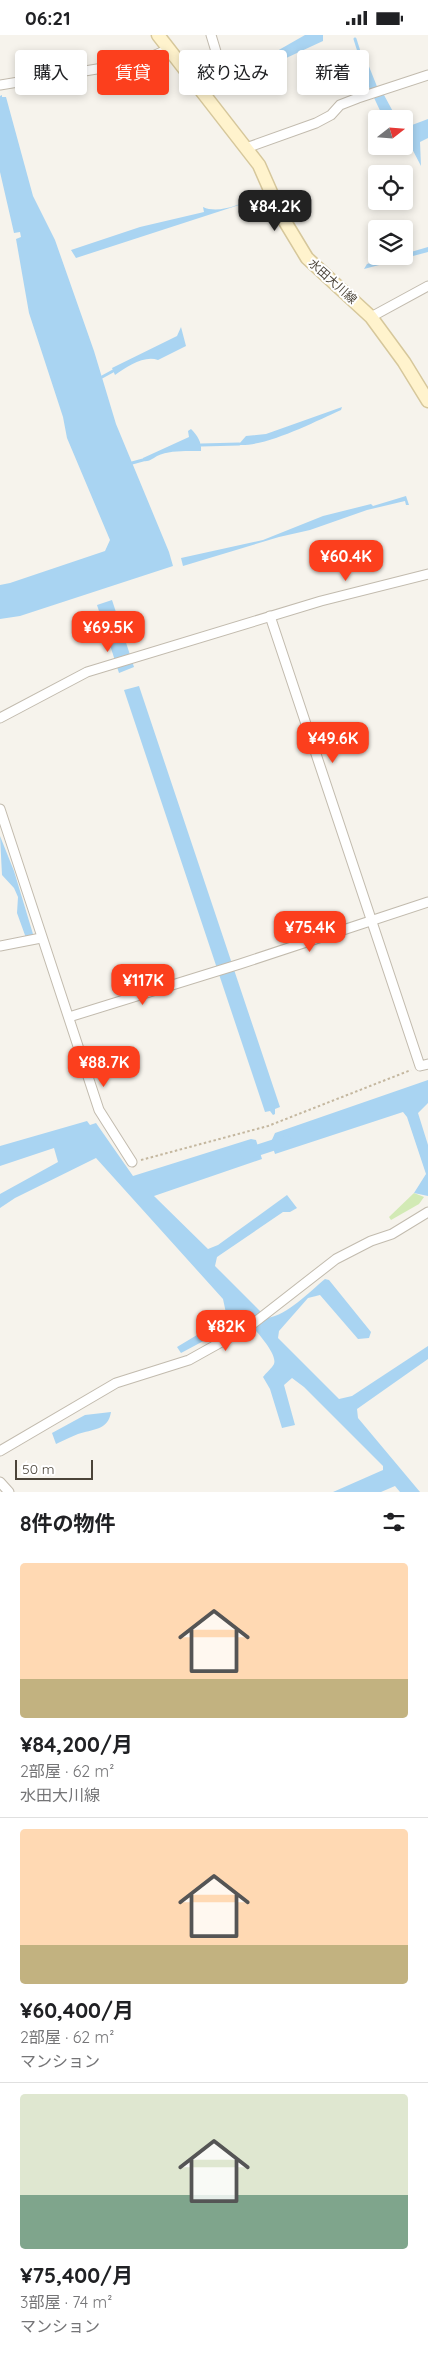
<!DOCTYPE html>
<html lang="ja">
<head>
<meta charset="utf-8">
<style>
	body { margin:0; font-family:Quicksand,"Noto Sans JP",sans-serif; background:#f2f2f2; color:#202124; height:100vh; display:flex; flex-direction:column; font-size:19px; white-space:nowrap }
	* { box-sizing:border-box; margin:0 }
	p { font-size:16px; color:#757577 }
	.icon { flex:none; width:28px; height:28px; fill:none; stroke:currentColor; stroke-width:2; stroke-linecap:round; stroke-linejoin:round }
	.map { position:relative; height:1457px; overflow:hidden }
	.details { display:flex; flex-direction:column; background:#fff; flex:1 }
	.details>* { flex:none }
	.top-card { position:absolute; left:15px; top:15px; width:399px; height:45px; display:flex; gap:10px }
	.needle { width:32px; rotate:73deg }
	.controls { position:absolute; left:368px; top:75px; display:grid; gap:10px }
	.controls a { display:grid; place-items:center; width:45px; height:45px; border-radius:5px; background:#fff; box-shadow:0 2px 8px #0003; font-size:25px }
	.scale { position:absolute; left:15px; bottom:12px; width:78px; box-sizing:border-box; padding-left:5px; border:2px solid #4b4439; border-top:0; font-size:14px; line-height:18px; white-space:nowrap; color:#4b4439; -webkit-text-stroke:4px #fff; paint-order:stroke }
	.price { position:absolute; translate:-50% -42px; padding:0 11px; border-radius:10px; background:#fc3f1d; color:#fff; font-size:16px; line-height:32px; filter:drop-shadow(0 1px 2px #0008) }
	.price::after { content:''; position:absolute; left:50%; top:30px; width:15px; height:11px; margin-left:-8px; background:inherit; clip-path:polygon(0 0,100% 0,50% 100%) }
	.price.selected { background:#222; color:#fff }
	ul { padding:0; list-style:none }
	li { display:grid; align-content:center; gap:10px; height:265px; padding:0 20px }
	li+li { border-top:1px solid #e0e0e0 }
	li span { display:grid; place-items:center; height:155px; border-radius:5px; color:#555 }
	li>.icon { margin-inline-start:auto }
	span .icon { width:90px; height:90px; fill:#fffc; stroke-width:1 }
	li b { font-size:21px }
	h2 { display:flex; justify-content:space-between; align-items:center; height:60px; padding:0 20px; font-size:21px }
	.tag { padding:0 18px; border-radius:5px; background:#fff; box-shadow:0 2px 8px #0003; font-size:18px; line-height:45px }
	.tag.selected { background:#fc3f1d; color:#fff }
	.status { display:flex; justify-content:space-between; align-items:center; height:35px; padding:0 25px; background:#fff; direction:ltr }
	.status svg { height:14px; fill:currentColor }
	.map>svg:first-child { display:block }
	.green { fill:#d2eab5 }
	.water { fill:#a9d4f2 }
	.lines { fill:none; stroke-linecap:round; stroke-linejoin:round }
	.stream { stroke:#a9d4f2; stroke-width:3 }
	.canal { stroke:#a9d4f2; stroke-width:11 }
	.minor-casing { stroke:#c2bbae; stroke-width:11 }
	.secondary-casing { stroke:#d6c79b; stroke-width:15 }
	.path { stroke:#c4b79f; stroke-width:2; stroke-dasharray:2.5 2.5; stroke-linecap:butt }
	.minor { stroke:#fff; stroke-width:9 }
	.secondary { stroke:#fff3cd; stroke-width:12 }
	.labels { text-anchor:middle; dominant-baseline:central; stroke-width:4; stroke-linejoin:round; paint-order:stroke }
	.street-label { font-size:12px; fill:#4b4439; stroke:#fff }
</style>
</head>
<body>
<div class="status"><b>06:21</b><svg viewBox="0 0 49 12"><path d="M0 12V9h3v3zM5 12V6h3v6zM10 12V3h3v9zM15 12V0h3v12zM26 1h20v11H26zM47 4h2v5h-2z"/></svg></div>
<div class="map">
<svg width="428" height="1457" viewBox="0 0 428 1457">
	<rect width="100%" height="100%" fill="#f6f3ec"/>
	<path class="green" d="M414 1158 424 1162 419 1169 391 1185 389 1182Z"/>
	<g class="water">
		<path d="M305 0H323V6L284 24 278 19 277 16Z"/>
		<path d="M366 24 380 59 384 60 397 84H384L360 33 338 40 323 48 321 46V41L350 27Z"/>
		<path d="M2 60V62H6L33 161 55 205 94 316 116 389 169 517 173 531 20 581 0 584V550L10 548 105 516 110 505 67 403 63 382 29 278 16 204 21 202 20 197 14 198 0 137V61Z"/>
		<path d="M428 84V103L420 107 421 131 408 106 404 102V93Z"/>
		<path d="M263 160 264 162 76 223 71 215 140 192 204 177 203 172C220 180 245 167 263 160Z"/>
		<path d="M428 212V217L364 234 367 229 389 221H404V219Z"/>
		<path d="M181 292 186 311 158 325C144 320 127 332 115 340L112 333 177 301Z"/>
		<path d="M342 372 341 375C314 387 268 411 240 410L239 409 246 401 266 399Z"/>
		<path d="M191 394C197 400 202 407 201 416 186 416 170 415 157 421 152 424 149 427 143 426V423L189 402 188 396Z"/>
		<path d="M406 461 409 470H406L405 466 367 475 310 495 279 502 183 531 181 523 263 505 323 481 371 469 373 471Z"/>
		<path d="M112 565 134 632 119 638 97 570Z"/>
		<path d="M139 651 280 1072 275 1074V1079L273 1080 270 1076 265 1077 124 655Z"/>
		<path d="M0 801 14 836 33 899 31 903H26L17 878 18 862 14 853 2 840Z"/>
		<path d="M428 1045V1068L418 1078 428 1110V1161L414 1158 426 1139 407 1082 403 1077 275 1119 271 1107 275 1098Z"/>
		<path d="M87 1086 90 1090 96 1088 133 1141 251 1104 256 1105 262 1124 154 1161 208 1214 218 1210 287 1160 297 1173 290 1177H283L217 1222 215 1231 267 1283C288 1280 309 1257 325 1244L329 1245 371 1297 369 1303 358 1304 320 1260 308 1263 279 1296 278 1303 339 1364 352 1361 428 1311V1324L357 1374 358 1383 420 1457H400L395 1451 381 1457H333L383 1435V1431L304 1352 292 1343 284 1350 295 1390 282 1393 270 1354 263 1342C266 1338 272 1333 274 1329 278 1318 253 1293 246 1284L238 1283 211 1302 181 1318 177 1312 202 1297 226 1278 223 1264 96 1123 15 1163 0 1173V1159L58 1127 54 1113 0 1131V1111Z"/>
		<path d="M111 1377C108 1396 92 1394 78 1399 70 1402 63 1406 56 1409L52 1398 85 1380Z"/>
	</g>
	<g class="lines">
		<g class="stream">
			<path d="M355 4 362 26"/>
			<path d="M102 342 113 336"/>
			<path d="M201 410 239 409"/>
			<path d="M132 428 143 425"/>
		</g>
		<path class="canal" d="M246 1119 286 1106"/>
		<g class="minor-casing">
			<g id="minor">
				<path d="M0 50 139 27 169 14"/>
				<path d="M199 52 221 33 211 0"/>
				<path d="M246 113 316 88 331 80 340 70 358 63 428 40"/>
				<path d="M371 282 428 251"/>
				<path d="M270 581 420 1031 428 1029"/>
				<path d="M0 683 87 637 321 566 428 539"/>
				<path d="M0 774 99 1075 132 1127"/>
				<path d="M0 911 41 903"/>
				<path d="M69 982 240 929 428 867"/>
				<path d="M0 1416 116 1348 189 1325 250 1291 336 1224 371 1206 392 1199 428 1177"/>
				<path d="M0 1447 9 1457"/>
			</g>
		</g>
		<g class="secondary-casing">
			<path id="secondary" d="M158 0 259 130 281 180 307 223 371 282 404 327 428 366"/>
		</g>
		<path class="path" d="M141 1125 268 1091 411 1035"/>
		<use href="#minor" class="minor"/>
		<use href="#secondary" class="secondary"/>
	</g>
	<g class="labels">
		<g class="street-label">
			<text transform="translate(333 246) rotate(42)">水田大川線</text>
		</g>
	</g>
</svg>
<div class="controls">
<a><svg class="needle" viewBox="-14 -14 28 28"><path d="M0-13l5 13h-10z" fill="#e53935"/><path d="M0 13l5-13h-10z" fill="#757577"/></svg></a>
<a><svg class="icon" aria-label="locate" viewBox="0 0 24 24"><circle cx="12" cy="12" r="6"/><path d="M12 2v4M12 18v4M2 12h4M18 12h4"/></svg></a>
<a><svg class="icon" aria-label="layers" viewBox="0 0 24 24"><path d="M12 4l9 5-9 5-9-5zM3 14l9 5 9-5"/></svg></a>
</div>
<div class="scale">50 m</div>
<b class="price selected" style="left:275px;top:197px">¥84.2K</b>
<b class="price" style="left:346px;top:547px">¥60.4K</b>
<b class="price" style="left:108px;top:618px">¥69.5K</b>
<b class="price" style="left:333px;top:729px">¥49.6K</b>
<b class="price" style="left:310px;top:918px">¥75.4K</b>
<b class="price" style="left:143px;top:971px">¥117K</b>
<b class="price" style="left:104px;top:1053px">¥88.7K</b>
<b class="price" style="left:226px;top:1317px">¥82K</b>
<div class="top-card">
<a class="tag">購入</a>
<a class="tag selected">賃貸</a>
<a class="tag">絞り込み</a>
<a class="tag">新着</a>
</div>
</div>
<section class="details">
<h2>8件の物件<svg class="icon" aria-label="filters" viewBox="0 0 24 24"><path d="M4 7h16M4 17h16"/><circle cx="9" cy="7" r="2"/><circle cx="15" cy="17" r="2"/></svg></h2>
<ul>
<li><span style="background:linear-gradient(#ffd9b3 75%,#c2b280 0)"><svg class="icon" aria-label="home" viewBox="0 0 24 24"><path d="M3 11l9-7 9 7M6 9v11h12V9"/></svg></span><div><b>¥84,200/月</b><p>2部屋 · 62 m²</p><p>水田大川線</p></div></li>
<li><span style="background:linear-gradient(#ffd9b3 75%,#c2b280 0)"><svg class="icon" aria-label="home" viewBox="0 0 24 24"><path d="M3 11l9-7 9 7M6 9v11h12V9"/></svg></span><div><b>¥60,400/月</b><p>2部屋 · 62 m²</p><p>マンション</p></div></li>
<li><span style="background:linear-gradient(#dfe7d0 65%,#7fa58c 0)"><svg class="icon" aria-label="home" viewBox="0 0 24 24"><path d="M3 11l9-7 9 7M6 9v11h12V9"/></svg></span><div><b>¥75,400/月</b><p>3部屋 · 74 m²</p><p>マンション</p></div></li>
</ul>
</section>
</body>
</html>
